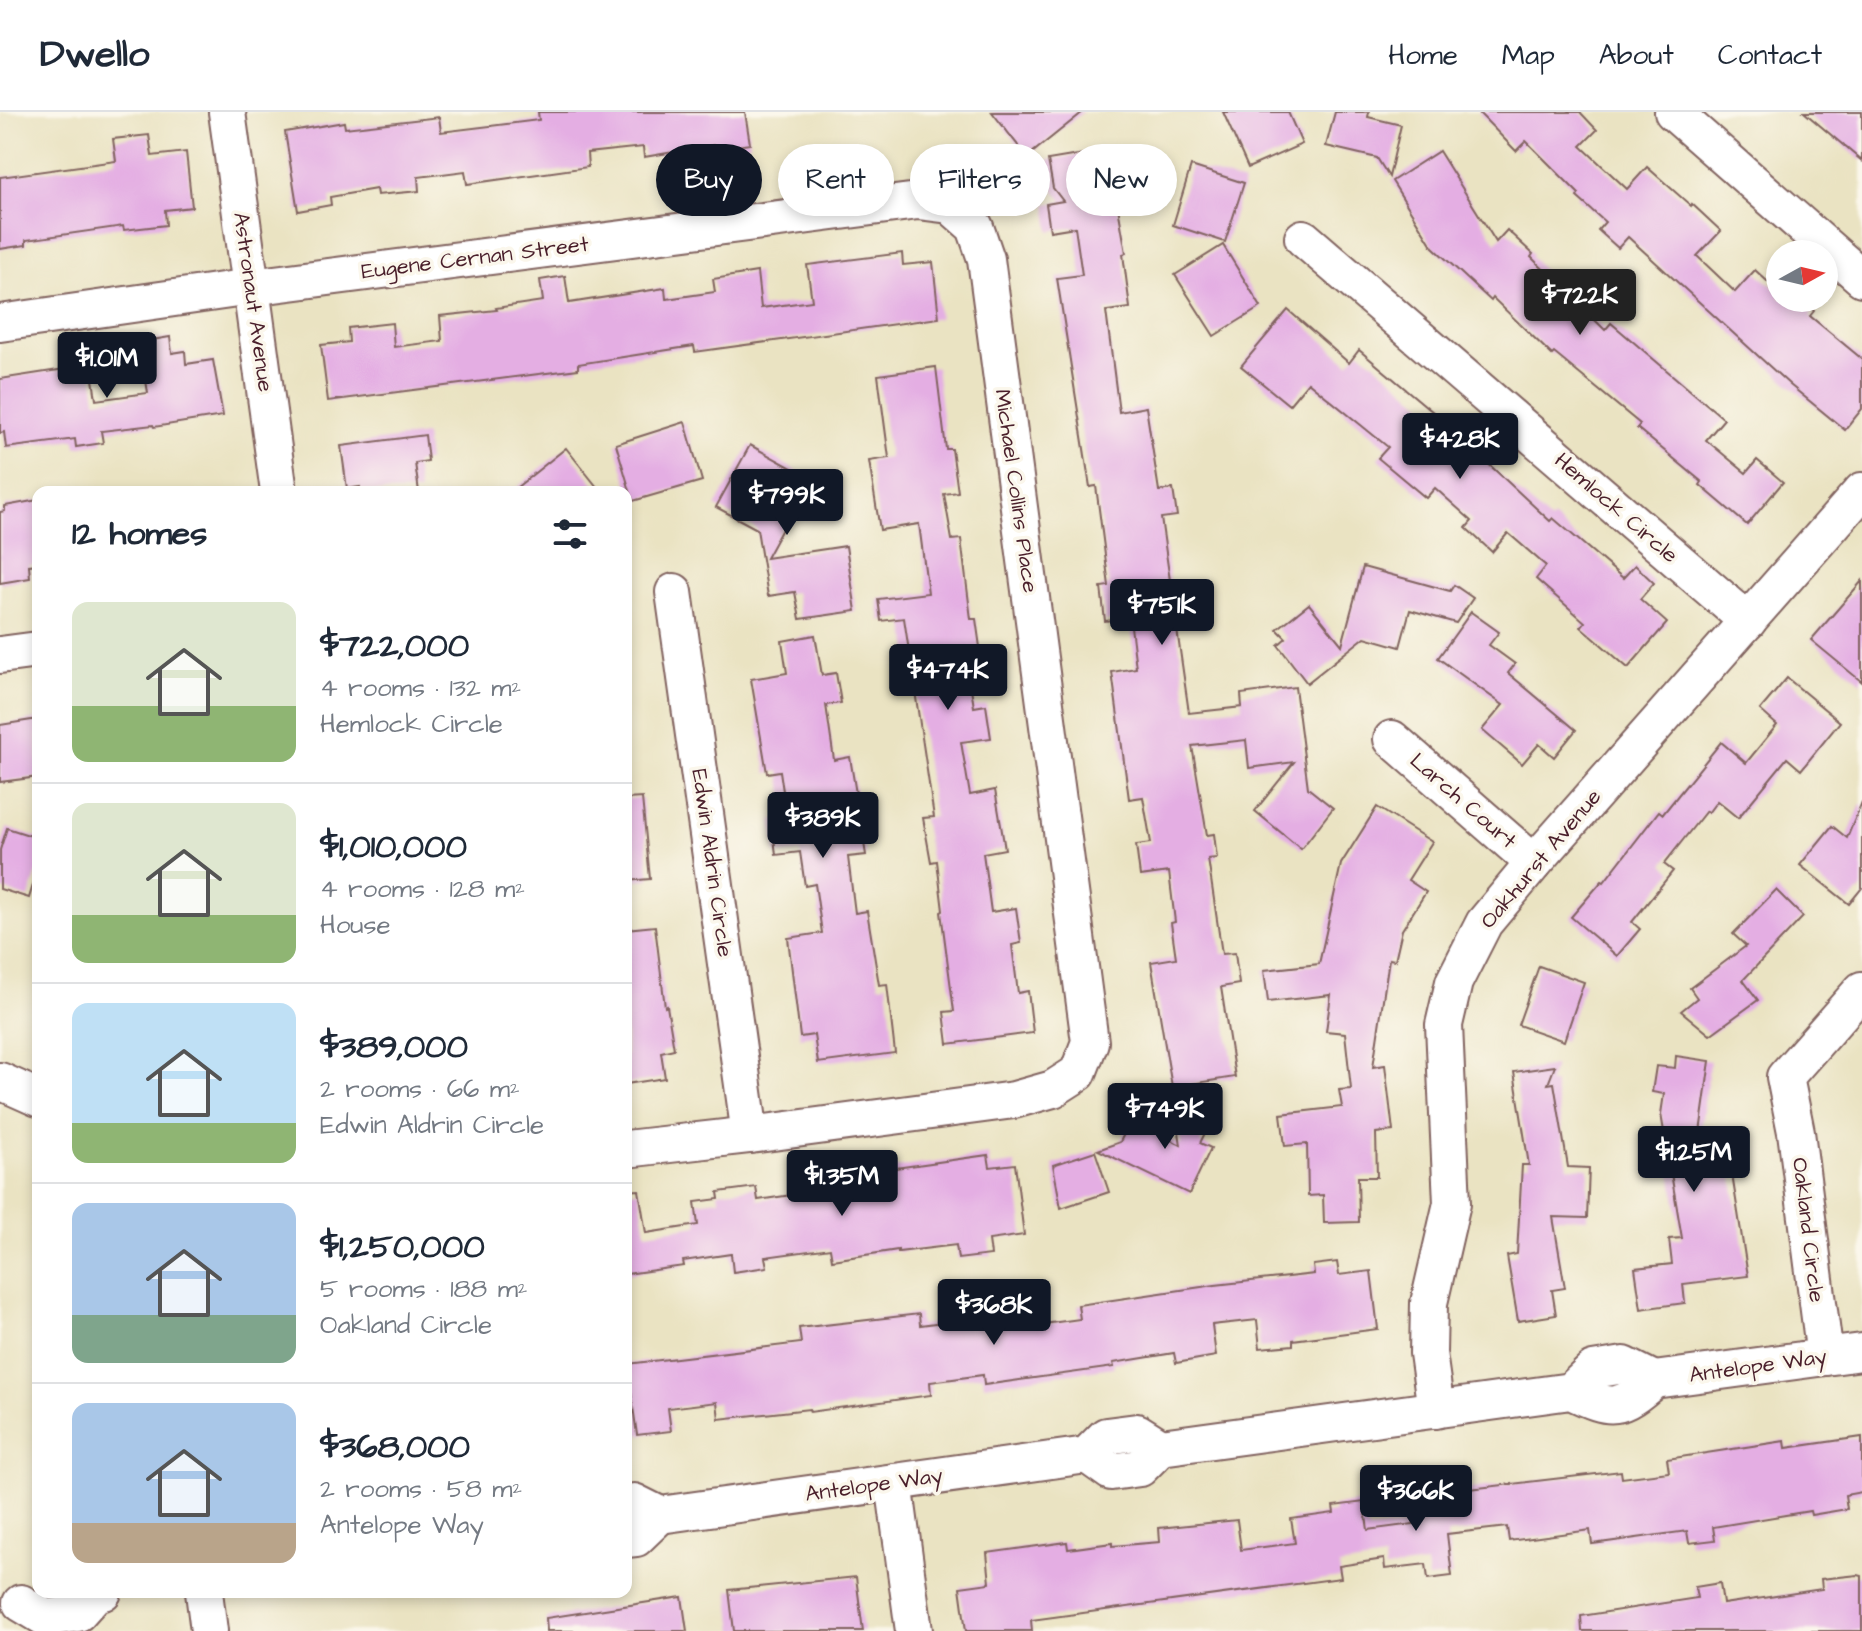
<!DOCTYPE html>
<html lang="en">
<head>
<meta charset="utf-8">
<style>
	body { margin:0; font-family:"Architects Daughter",sans-serif; background:#f6f6f7; color:#1f2937; height:100vh; display:flex; flex-direction:column; font-size:30px; white-space:nowrap }
	* { box-sizing:border-box; margin:0 }
	p { font-size:26px; color:#747a83 }
	.icon { flex:none; width:44px; height:44px; fill:none; stroke:currentColor; stroke-width:2; stroke-linecap:round; stroke-linejoin:round }
	.map { position:relative; flex:1; overflow:hidden }
	.details { position:absolute; left:32px; top:374px; width:600px; height:1112px; display:flex; flex-direction:column; background:#fff; border-radius:16px; box-shadow:0 4px 12px #0003 }
	.details>* { flex:none }
	.banner { position:absolute; left:656px; top:32px; width:760px; height:72px; display:flex; gap:16px }
	.needle { width:52px; rotate:82deg }
	.tools { position:absolute; left:1766px; top:128px; display:grid; gap:16px }
	.tools a { display:grid; place-items:center; width:72px; height:72px; border-radius:50%; background:#fff; box-shadow:0 4px 12px #0003; font-size:40px }
	.price { position:absolute; translate:-50% -68px; padding:0 18px; border-radius:8px; background:#111827; color:#fff; font-size:26px; line-height:52px; filter:drop-shadow(0 2px 4px #0008) }
	.price::after { content:''; position:absolute; left:50%; top:48px; width:24px; height:18px; margin-left:-12px; background:inherit; clip-path:polygon(0 0,100% 0,50% 100%) }
	.price.active { background:#222; color:#fff }
	ul { padding:0; list-style:none }
	li { display:flex; align-items:center; gap:24px; height:200px; padding:0 40px }
	li+li { border-top:2px solid #e0e1e3 }
	li span { display:grid; place-items:center; flex:none; width:224px; height:160px; border-radius:16px; color:#555 }
	li>.icon { margin-inline-start:auto }
	span .icon { width:96px; height:96px; fill:#fffc; stroke-width:1 }
	li b { font-size:34px }
	h2 { display:flex; justify-content:space-between; align-items:center; height:96px; padding:0 40px; font-size:34px }
	.pill { padding:0 28px; border-radius:36px; background:#fff; box-shadow:0 4px 12px #0003; font-size:28px; line-height:72px }
	.pill.active { background:#111827; color:#fff }
	header { display:flex; align-items:center; gap:48px; box-sizing:border-box; height:112px; padding:0 40px; background:#fff; border-bottom:2px solid #e0e1e3 }
	header strong { font-size:38px }
	nav { display:flex; gap:44px; margin-inline-start:auto; font-size:28px }
	.map>svg:first-child { display:block }
	.building { fill:#e4aee3 }
	.lines { fill:none; stroke-linecap:round; stroke-linejoin:round }
	.minor-casing { stroke:#826460; stroke-width:40 }
	.minor { stroke:#fff; stroke-width:36 }
	.labels { text-anchor:middle; dominant-baseline:central; stroke-width:7; stroke-linejoin:round; paint-order:stroke }
	.street-label { font-size:22px; fill:#4a1f2b; stroke:#fbf7ec }
</style>
</head>
<body>
<header>
<strong>Dwello</strong>
<nav><a>Home</a><a>Map</a><a>About</a><a>Contact</a></nav>
</header>
<div class="map">
<svg width="1862" height="1519" viewBox="0 0 1862 1519">
	<rect width="100%" height="100%" fill="#fbf7ec"/>
	<filter id="ink" filterUnits="userSpaceOnUse"><feTurbulence type="fractalNoise" baseFrequency=".0125" numOctaves="2"/><feDisplacementMap in="SourceGraphic" scale="16" xChannelSelector="R" yChannelSelector="G"/><feConvolveMatrix kernelMatrix="1 2 1 2 8 2 1 2 1" color-interpolation-filters="sRGB"/></filter>
	<filter id="wash" filterUnits="userSpaceOnUse"><feTurbulence type="fractalNoise" baseFrequency=".006" numOctaves="4" result="noise"/><feDisplacementMap in="SourceGraphic" scale="32" xChannelSelector="R" yChannelSelector="G"/><feGaussianBlur stdDeviation="1.8" result="paint"/><feColorMatrix in="noise" values="0 0 0 0 0 0 0 0 0 0 0 0 0 0 0 0 0 1.4 0 .05"/><feComposite in="paint" operator="in"/></filter>
	<g filter="url(#wash)">
		<rect width="100%" height="100%" fill="#eae3c2"/>
		<g id="blocks">
			<g class="building">
				<path d="M538 0H745L750 32 717 37 716 33 644 45 643 35 587 41 588 55 467 72 465 59 418 65 419 79 377 83 376 77 330 85 331 93 298 99 285 20 344 10 345 16 439 5 441 20 539 8Z"/>
				<path d="M992 0H1083L1027 45Z"/>
				<path d="M1223 0H1288L1302 32 1248 56Z"/>
				<path d="M1335 0H1369L1368 5 1401 13 1389 65 1377 46 1326 34Z"/>
				<path d="M1478 0H1580L1597 18 1581 34 1627 77 1647 55 1691 94 1692 92 1721 119 1697 144 1735 180 1755 158 1780 181V186H1799L1814 199 1810 204 1862 247V297L1845 318 1790 273 1628 125 1618 136 1598 118 1605 110 1577 85 1579 82 1526 29 1516 39Z"/>
				<path d="M1804 0H1862V49Z"/>
				<path d="M149 23 152 44 186 40 192 95 165 98 166 113 124 118 123 114 26 128V133L0 137V65L116 49 113 27Z"/>
				<path d="M1108 38 1126 141 1123 142 1130 196 1106 199 1119 300 1146 295 1159 379 1173 377 1177 404 1161 406 1189 601 1242 595 1241 582 1295 575 1308 676 1333 696 1301 737 1255 699 1294 650 1249 656 1246 628 1192 634 1207 723 1214 722 1217 746 1208 747 1222 842 1235 841 1239 872 1221 875 1235 965 1172 975 1151 850 1176 846 1171 811 1175 810 1169 760 1140 764 1136 733 1151 731 1143 685 1129 687 1112 560 1136 556 1130 506 1105 509 1101 475 1109 474 1096 374 1090 375 1057 166 1082 163 1075 115 1050 119 1046 92 1063 89 1053 76 1048 48Z"/>
				<path d="M1439 39 1496 130 1507 118 1533 142 1531 145 1605 218 1611 211 1724 307 1706 328 1746 361 1757 348 1783 370 1747 413 1700 373 1702 370 1637 316 1640 312 1554 241 1552 243 1493 186 1491 189 1433 135 1392 69Z"/>
				<path d="M1191 54 1244 71 1225 130 1173 113Z"/>
				<path d="M1223 133 1261 195 1214 224 1175 163Z"/>
				<path d="M902 141 903 153 933 150 939 206 695 240 694 234 578 252V257L328 289 321 233 349 230 348 216 392 211 394 235 442 229 440 204 497 198 496 196 543 189 540 168 565 164 569 191 665 176 666 187 715 180 713 167 757 160 761 196 812 189 807 153Z"/>
				<path d="M1288 198 1349 251 1359 238 1483 342 1481 345 1550 409 1553 406 1623 466 1635 453 1654 471 1640 487 1667 511 1628 556 1581 515 1585 510 1536 467 1546 454 1508 421 1492 440 1466 416 1472 409 1435 376 1426 386 1378 346 1388 335 1308 270 1289 293 1241 254Z"/>
				<path d="M170 225 172 241 185 239 186 252 213 248 223 304 154 315 153 313 101 319 103 331 76 335 75 327 6 336 4 320 0 321V267L91 253 96 288 148 281 140 230Z"/>
				<path d="M936 255 946 337H952L958 380 944 382 952 428 961 427 971 507H976L982 549 967 551 974 595 986 593 991 626 961 630 970 683 995 678 1005 737 983 741 991 800 1016 796 1021 831 1012 833 1018 881 1028 879 1033 921 948 932 944 900 954 899 941 800 943 799 937 749 931 750 923 706 934 705 904 506 881 509 878 487 928 481 919 412 880 418 869 349 889 346 878 263Z"/>
				<path d="M685 310 702 369 633 389 616 332Z"/>
				<path d="M425 323 428 349 415 351 419 380H361L360 375 347 377 341 334Z"/>
				<path d="M750 333 810 366 766 446 846 434 856 499 800 507 795 480 768 484 757 417 716 395Z"/>
				<path d="M566 336 601 380H511Z"/>
				<path d="M38 388V452L29 453 30 466 0 471V400L5 399V394Z"/>
				<path d="M1363 455 1450 479 1454 473 1473 486 1456 511 1410 498 1400 535 1365 525 1307 571 1278 533 1286 526 1277 517 1309 492 1342 533Z"/>
				<path d="M1862 469V570L1811 528Z"/>
				<path d="M1471 500 1499 520 1489 533 1515 552 1508 561 1576 618 1554 645 1539 632 1522 652 1482 618 1503 593 1438 546Z"/>
				<path d="M815 523 822 563 836 561 841 591 826 593 834 648 850 645 866 743 848 745 855 801 867 799 879 873 887 872 895 941 818 951 814 923 800 925 788 826 822 821 815 772 805 774 800 740 776 743 772 708 787 706 780 659 767 661 751 567 787 561 782 529Z"/>
				<path d="M1787 566 1840 610 1801 658 1787 646 1738 706 1717 689 1708 701 1706 699 1664 752 1673 759 1632 810 1640 817 1617 844 1571 805 1602 769 1604 770 1659 699 1663 702 1721 630 1746 651 1777 613 1760 598Z"/>
				<path d="M38 607V665L0 670V613Z"/>
				<path d="M642 686 650 767 626 769V687Z"/>
				<path d="M1862 690V776L1849 792 1800 753 1832 714 1847 726Z"/>
				<path d="M1377 695 1432 730 1408 768 1426 780 1402 818 1395 848 1389 847 1373 955 1385 953 1393 1019 1376 1021 1377 1065H1358L1359 1110 1324 1111 1323 1083 1308 1084 1307 1032 1285 1034 1281 1002 1342 995 1339 978 1351 977 1345 921 1326 919 1331 883 1268 890 1264 858 1319 852 1341 752Z"/>
				<path d="M7 716 38 726V757L29 786 0 777V738Z"/>
				<path d="M1776 778 1803 805 1743 868 1758 888 1710 923 1681 899 1697 886 1690 876 1746 834 1733 822Z"/>
				<path d="M655 814 665 895 667 894 674 937 661 940 665 966 626 972V817Z"/>
				<path d="M1539 854 1584 870 1564 929 1518 913Z"/>
				<path d="M1676 944 1710 949 1697 1042 1728 1037 1748 1164 1683 1172 1685 1191 1641 1197 1635 1156 1672 1152 1669 1127 1682 1126 1661 1002 1664 982 1652 980 1656 954 1675 956Z"/>
				<path d="M1555 954 1548 972 1554 971 1568 1055 1589 1056 1587 1106 1553 1105 1565 1176 1552 1178 1556 1203 1518 1209 1507 1144 1517 1142 1522 1053H1529L1514 960Z"/>
				<path d="M1175 994 1210 1011 1200 1031 1211 1036 1189 1082 1098 1038 1120 1030 1131 1008 1181 1033Z"/>
				<path d="M1095 1039 1109 1080 1061 1096 1053 1053Z"/>
				<path d="M988 1043 990 1055 1015 1052 1024 1123 989 1128 991 1143 958 1147 956 1133 898 1140V1138L832 1148 830 1136 765 1145 767 1155 733 1160 731 1142 683 1149 684 1154 626 1162V1079L639 1078 646 1121 698 1113 695 1090 719 1087 718 1080 756 1075 758 1088 805 1081 803 1069Z"/>
				<path d="M1337 1150 1339 1163 1371 1159 1378 1217 1293 1228V1233L1260 1236 1257 1208 1212 1213 1216 1244 1176 1251 1174 1241 1113 1251 1114 1255 984 1273 983 1263 930 1270 931 1283 810 1300 809 1297 719 1307 717 1290 668 1296 671 1319 637 1323 627 1252 801 1231 799 1216 919 1202 920 1213 1034 1198 1036 1213 1080 1207 1078 1193 1215 1173 1314 1162 1313 1153Z"/>
				<path d="M1862 1325V1380L1845 1383 1847 1397 1811 1403 1810 1399 1713 1415 1715 1428 1689 1431 1687 1419 1592 1432 1590 1418 1509 1429 1507 1415 1447 1422 1452 1464 1428 1467 1426 1452 1385 1457 1384 1447 1339 1454 1341 1466 1031 1508 1032 1519H966L960 1475 990 1471 987 1441 1067 1430 1068 1437 1112 1431V1434L1160 1430 1159 1416 1237 1408 1241 1438 1295 1431 1291 1407 1334 1401 1333 1394 1364 1390 1368 1418 1414 1412 1410 1384 1621 1359 1622 1366 1669 1360 1667 1347 1785 1329 1786 1336Z"/>
				<path d="M1858 1463 1862 1464V1519H1582L1581 1504 1697 1486 1695 1475 1720 1471 1723 1492 1822 1477 1821 1467Z"/>
				<path d="M856 1465 863 1519H734L729 1478Z"/>
				<path d="M682 1485 687 1519H547L546 1506Z"/>
			</g>
		</g>
	</g>
	<g filter="url(#ink)">
		<use href="#blocks" fill-opacity="0" stroke="#826460" stroke-width="2"/>
		<g class="lines">
			<g class="minor-casing">
				<g id="minor">
					<path d="M227 0 279 380"/>
					<path d="M1673 0 1862 166"/>
					<path d="M1303 126 1748 509"/>
					<path d="M0 211 251 175 918 89 950 93 975 115 986 147 1090 930 1078 961 1053 977 1014 988 750 1023 626 1037"/>
					<path d="M674 480 750 1023"/>
					<path d="M0 543 38 538"/>
					<path d="M1392 627 1534 751"/>
					<path d="M0 969 38 986"/>
					<path d="M1825 1245 1796 1020 1785 965 1862 878"/>
					<path d="M1571 1279 1593 1258 1624 1253 1654 1268"/>
					<path d="M1436 1298 1428 1241 1429 1191 1452 1091 1444 913 1454 870 1484 811 1534 751 1862 379"/>
					<path d="M1087 1343 1111 1360 1140 1356 1161 1335 1571 1279C1613 1299 1619 1298 1654 1268L1862 1240"/>
					<path d="M894 1370 914 1519"/>
					<path d="M626 1392 634 1390 660 1403 1087 1343 1106 1324 1137 1320 1161 1335"/>
					<path d="M626 1427 636 1426 660 1403"/>
					<path d="M204 1480 209 1519"/>
					<path d="M21 1491 46 1506 78 1501 96 1481 103 1480"/>
				</g>
			</g>
			<use href="#minor" class="minor"/>
		</g>
	</g>
	<g class="labels">
		<g class="street-label">
			<text transform="translate(475 146) rotate(-7)">Eugene Cernan Street</text>
			<text transform="translate(253 190) rotate(82)">Astronaut Avenue</text>
			<text transform="translate(1016 379) rotate(82)">Michael Collins Place</text>
			<text transform="translate(1616 396) rotate(41)">Hemlock Circle</text>
			<text transform="translate(1463 689) rotate(41)">Larch Court</text>
			<text transform="translate(1541 747) rotate(-50)">Oakhurst Avenue</text>
			<text transform="translate(712 751) rotate(82)">Edwin Aldrin Circle</text>
			<text transform="translate(1808 1118) rotate(83)">Oakland Circle</text>
			<text transform="translate(1758 1254) rotate(-8)">Antelope Way</text>
			<text transform="translate(874 1373) rotate(-8)">Antelope Way</text>
		</g>
	</g>
</svg>
<div class="tools">
<a><svg class="needle" viewBox="-14 -14 28 28"><path d="M0-13l5 13h-10z" fill="#e53935"/><path d="M0 13l5-13h-10z" fill="#747a83"/></svg></a>
</div>
<b class="price active" style="left:1580px;top:225px">$722K</b>
<b class="price" style="left:107px;top:288px">$1.01M</b>
<b class="price" style="left:1460px;top:369px">$428K</b>
<b class="price" style="left:787px;top:425px">$799K</b>
<b class="price" style="left:1162px;top:535px">$751K</b>
<b class="price" style="left:948px;top:600px">$474K</b>
<b class="price" style="left:823px;top:748px">$389K</b>
<b class="price" style="left:1165px;top:1039px">$749K</b>
<b class="price" style="left:1694px;top:1082px">$1.25M</b>
<b class="price" style="left:842px;top:1106px">$1.35M</b>
<b class="price" style="left:994px;top:1235px">$368K</b>
<b class="price" style="left:1416px;top:1421px">$366K</b>
<div class="banner">
<a class="pill active">Buy</a>
<a class="pill">Rent</a>
<a class="pill">Filters</a>
<a class="pill">New</a>
</div>
<section class="details">
<h2>12 homes<svg class="icon" aria-label="filters" viewBox="0 0 24 24"><path d="M4 7h16M4 17h16"/><circle cx="9" cy="7" r="2"/><circle cx="15" cy="17" r="2"/></svg></h2>
<ul>
<li><span style="background:linear-gradient(#dfe7d0 65%,#8fb573 0)"><svg class="icon" aria-label="home" viewBox="0 0 24 24"><path d="M3 11l9-7 9 7M6 9v11h12V9"/></svg></span><div><b>$722,000</b><p>4 rooms · 132 m²</p><p>Hemlock Circle</p></div></li>
<li><span style="background:linear-gradient(#dfe7d0 70%,#8fb573 0)"><svg class="icon" aria-label="home" viewBox="0 0 24 24"><path d="M3 11l9-7 9 7M6 9v11h12V9"/></svg></span><div><b>$1,010,000</b><p>4 rooms · 128 m²</p><p>House</p></div></li>
<li><span style="background:linear-gradient(#bfe0f5 75%,#8fb573 0)"><svg class="icon" aria-label="home" viewBox="0 0 24 24"><path d="M3 11l9-7 9 7M6 9v11h12V9"/></svg></span><div><b>$389,000</b><p>2 rooms · 66 m²</p><p>Edwin Aldrin Circle</p></div></li>
<li><span style="background:linear-gradient(#a9c7e8 70%,#7fa58c 0)"><svg class="icon" aria-label="home" viewBox="0 0 24 24"><path d="M3 11l9-7 9 7M6 9v11h12V9"/></svg></span><div><b>$1,250,000</b><p>5 rooms · 188 m²</p><p>Oakland Circle</p></div></li>
<li><span style="background:linear-gradient(#a9c7e8 75%,#b9a48a 0)"><svg class="icon" aria-label="home" viewBox="0 0 24 24"><path d="M3 11l9-7 9 7M6 9v11h12V9"/></svg></span><div><b>$368,000</b><p>2 rooms · 58 m²</p><p>Antelope Way</p></div></li>
</ul>
</section>
</div>
</body>
</html>
